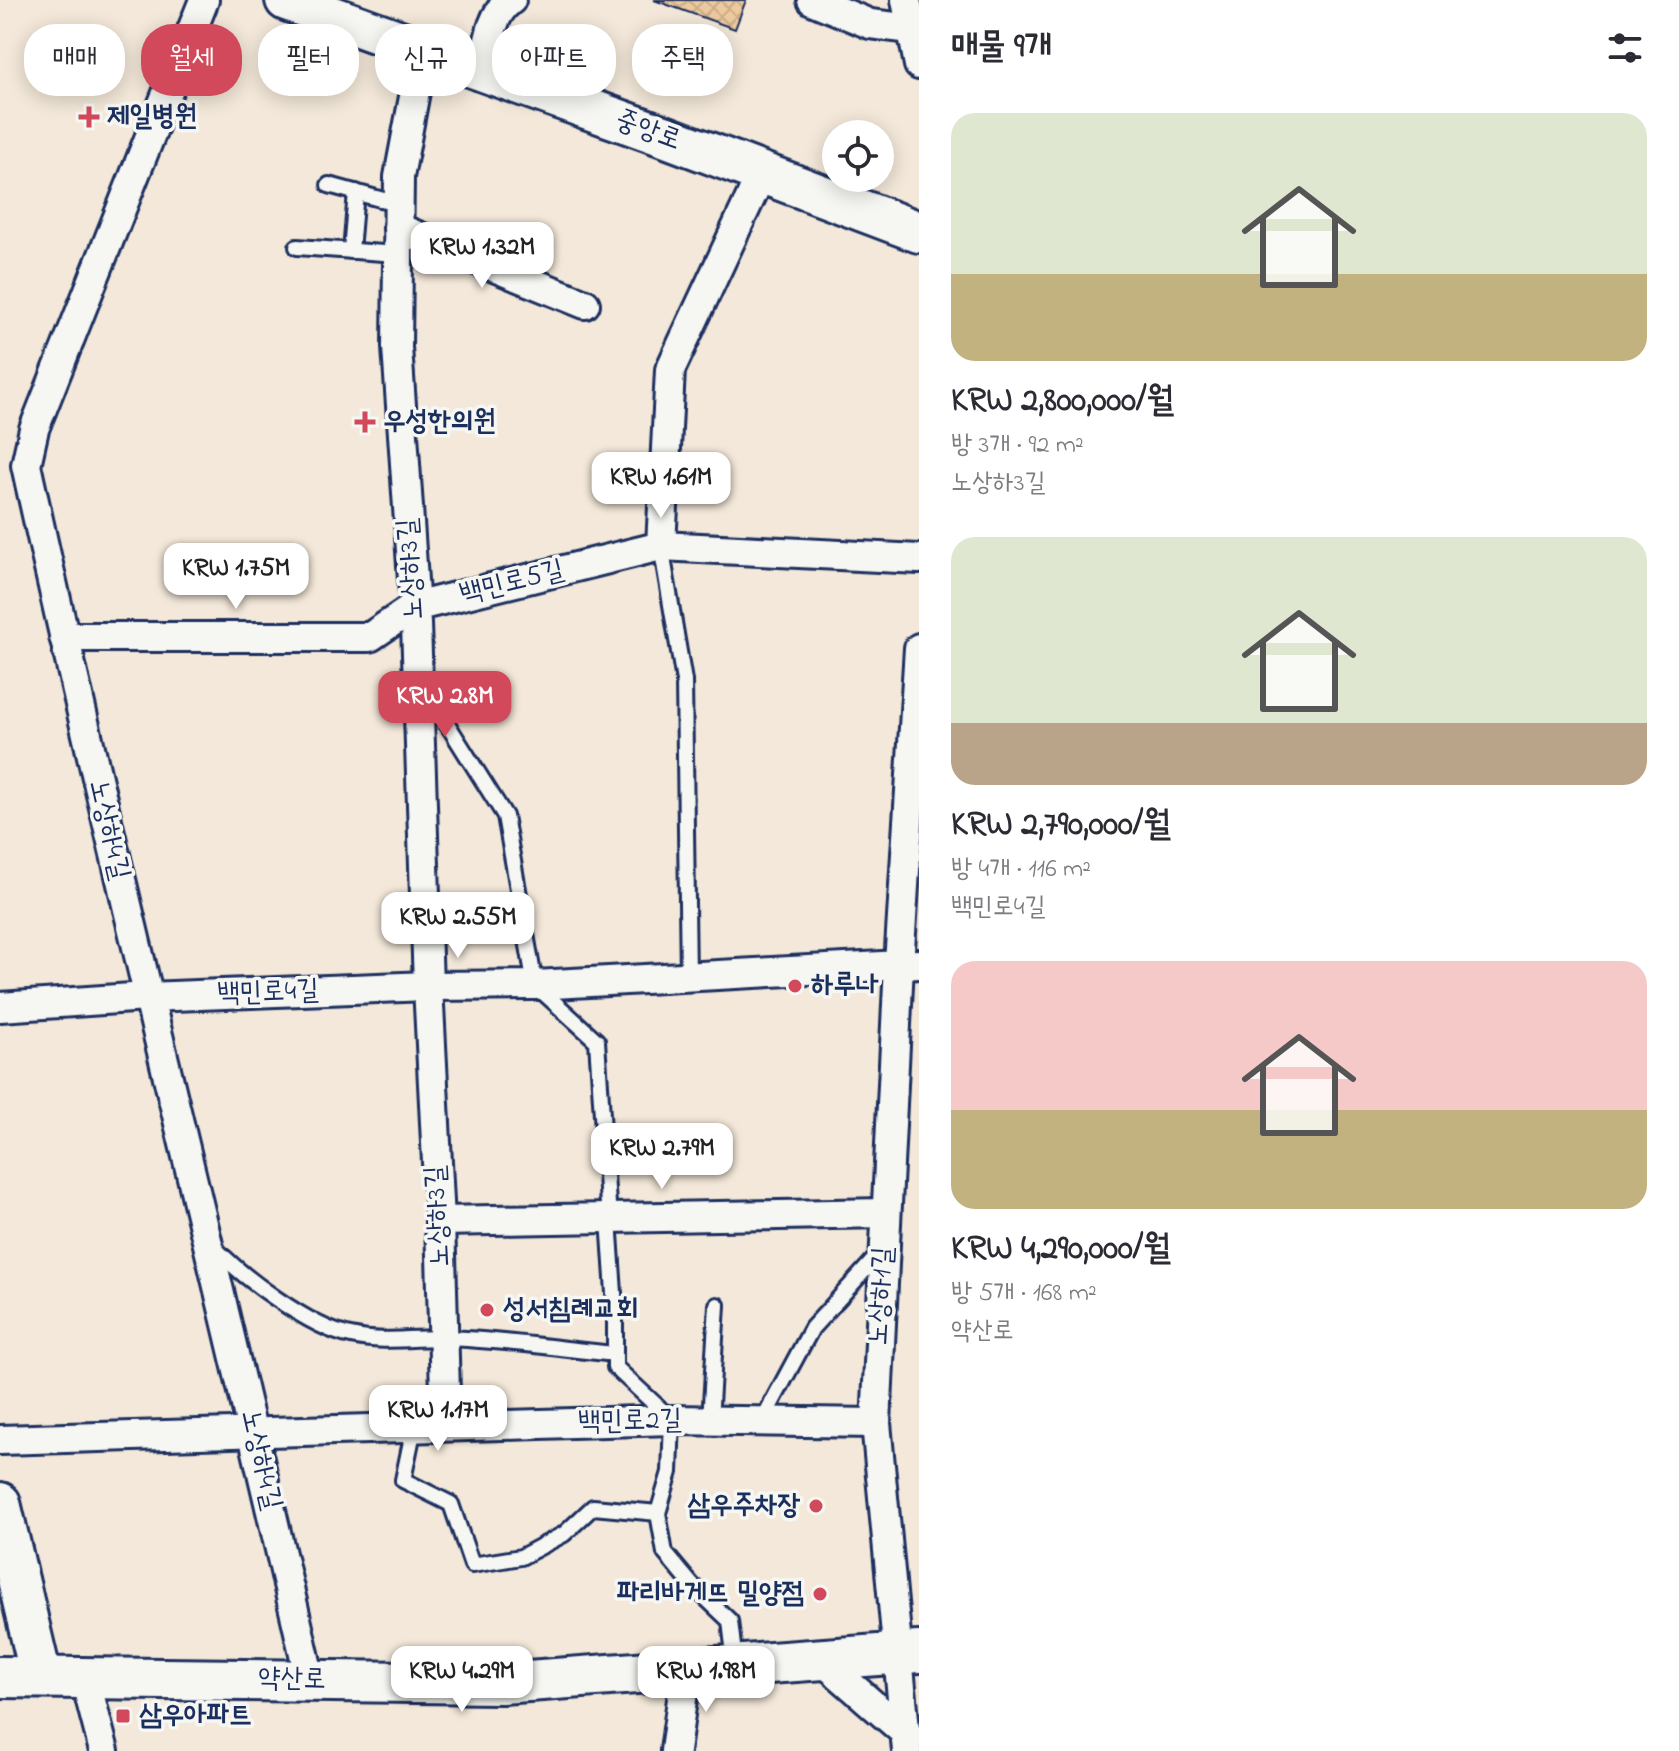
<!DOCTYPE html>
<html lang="ko">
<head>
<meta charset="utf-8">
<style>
	body { margin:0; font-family:"Indie Flower","Poor Story",sans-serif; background:#f2f2f3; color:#2b2b33; height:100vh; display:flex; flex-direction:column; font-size:30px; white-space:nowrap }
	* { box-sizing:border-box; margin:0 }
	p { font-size:26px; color:#7c7c81 }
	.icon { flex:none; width:44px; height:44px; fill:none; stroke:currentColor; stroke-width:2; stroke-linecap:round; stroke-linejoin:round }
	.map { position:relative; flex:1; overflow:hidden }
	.panel { display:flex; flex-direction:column; background:#fff; width:760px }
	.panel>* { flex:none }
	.banner { position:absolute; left:24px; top:24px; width:760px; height:72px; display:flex; gap:16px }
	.controls { position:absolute; left:822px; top:120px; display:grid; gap:16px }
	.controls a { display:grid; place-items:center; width:72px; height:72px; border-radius:50%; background:#fff; box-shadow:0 4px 20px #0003; font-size:40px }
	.price { position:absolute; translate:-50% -68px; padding:0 18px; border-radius:16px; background:#fff; color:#222; font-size:26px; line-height:52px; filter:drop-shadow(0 2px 4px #0008) }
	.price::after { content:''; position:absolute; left:50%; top:48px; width:24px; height:18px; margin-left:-12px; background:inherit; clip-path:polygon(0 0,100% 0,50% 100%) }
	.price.active { background:#d1495b; color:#fff }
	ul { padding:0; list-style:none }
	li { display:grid; align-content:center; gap:16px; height:424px; padding:0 32px }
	li span { display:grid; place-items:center; height:248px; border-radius:24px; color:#555 }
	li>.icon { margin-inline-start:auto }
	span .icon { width:144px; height:144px; fill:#fffc; stroke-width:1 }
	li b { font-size:34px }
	h2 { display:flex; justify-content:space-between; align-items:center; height:96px; padding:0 32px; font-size:34px }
	.pill { padding:0 28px; border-radius:32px; background:#fff; box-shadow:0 4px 20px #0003; font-size:28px; line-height:72px }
	.pill.active { background:#d1495b; color:#fff }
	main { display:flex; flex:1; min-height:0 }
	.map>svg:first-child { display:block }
	.building { fill:url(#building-cross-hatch); stroke:#1b2f5e; stroke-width:2 }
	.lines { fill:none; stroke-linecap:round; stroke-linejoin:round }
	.lane-casing { stroke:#1b2f5e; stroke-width:20 }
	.street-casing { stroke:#1b2f5e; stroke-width:34 }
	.secondary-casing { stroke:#1b2f5e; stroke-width:46 }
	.lane { stroke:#f6f6f2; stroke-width:14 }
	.street { stroke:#f6f6f2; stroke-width:28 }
	.secondary { stroke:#f6f6f2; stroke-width:40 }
	.poi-dot { fill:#d1495b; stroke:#f6f6f2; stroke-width:3 }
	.labels { text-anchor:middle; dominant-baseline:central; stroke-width:7; stroke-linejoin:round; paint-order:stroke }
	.poi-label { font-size:28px; font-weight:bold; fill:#1b2f5e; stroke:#f6f6f2; text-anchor:start }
	.street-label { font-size:28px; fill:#1b2f5e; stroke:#f6f6f2 }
</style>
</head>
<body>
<main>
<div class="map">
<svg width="919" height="1751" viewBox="0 0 919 1751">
	<defs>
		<pattern id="building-cross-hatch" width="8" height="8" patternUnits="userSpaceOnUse" patternTransform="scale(2)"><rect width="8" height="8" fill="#edc99e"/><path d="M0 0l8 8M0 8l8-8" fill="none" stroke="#cbad8a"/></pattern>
	</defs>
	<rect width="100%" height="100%" fill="#f3e8d9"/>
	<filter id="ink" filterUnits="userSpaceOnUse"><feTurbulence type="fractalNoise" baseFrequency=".0125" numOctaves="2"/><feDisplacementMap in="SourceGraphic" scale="16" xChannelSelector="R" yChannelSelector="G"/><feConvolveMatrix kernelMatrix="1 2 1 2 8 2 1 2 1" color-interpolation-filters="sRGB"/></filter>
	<g filter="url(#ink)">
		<path class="building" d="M654 0H746L735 29Z"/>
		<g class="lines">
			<g class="lane-casing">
				<g id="lane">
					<path d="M329 185 398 204"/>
					<path d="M297 247 398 254"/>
					<path d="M351 251 356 192"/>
					<path d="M661 546 684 681 688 977"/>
					<path d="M424 687 505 816 535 985 597 1041 615 1308V1367L672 1420 670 1472 658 1513 665 1553 691 1584 730 1621 735 1663"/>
					<path d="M213 1246C241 1276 310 1328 351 1336 381 1343 413 1338 443 1338 500 1339 558 1349 615 1354"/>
					<path d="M710 1421 717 1305"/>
					<path d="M762 1421 812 1328 881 1252"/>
					<path d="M414 1427 403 1480 451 1504 472 1565 521 1557 564 1534 593 1507 658 1513"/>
				</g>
			</g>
			<g class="street-casing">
				<g id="street">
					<path d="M204 0 34 429 26 465C115 871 218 1274 310 1680"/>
					<path d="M812 0 870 24 912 29"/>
					<path d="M906 0 919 65"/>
					<path d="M423 49 399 177 397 347 416 624 428 986 440 1221 446 1426"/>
					<path d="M483 71C488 47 490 14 511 0"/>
					<path d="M398 228 585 304"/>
					<path d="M661 546 670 370 762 173"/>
					<path d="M64 637H370L414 607 661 546 919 559"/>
					<path d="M0 1007 147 997 428 986 535 985 919 964"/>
					<path d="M440 1221 886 1213"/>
					<path d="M0 1440 672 1420 876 1423"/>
					<path d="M823 1661 910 1737"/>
					<path d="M85 1678 104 1751"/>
					<path d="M675 1751 686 1670"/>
					<path d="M907 1751 876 1423 899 965 919 648"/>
				</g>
			</g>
			<g class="secondary-casing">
				<g id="secondary">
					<path d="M286 0 664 136 919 232"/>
					<path d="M0 1503 41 1677"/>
					<path d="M0 1677 501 1683 919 1652"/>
				</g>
			</g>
			<use href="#lane" class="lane"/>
			<use href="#street" class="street"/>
			<use href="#secondary" class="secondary"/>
		</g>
	</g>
	<g class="poi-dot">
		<path d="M85 105h8v8h8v8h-8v8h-8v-8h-8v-8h8z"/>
		<path d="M361 410h8v8h8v8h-8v8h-8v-8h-8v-8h8z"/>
		<circle cx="795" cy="986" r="8"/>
		<circle cx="487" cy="1310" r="8"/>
		<circle cx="816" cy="1506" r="8"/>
		<circle cx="820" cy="1594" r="8"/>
		<rect x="115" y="1708" width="16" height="16" rx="4"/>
	</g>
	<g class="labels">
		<g class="poi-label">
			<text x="107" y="117">제일병원</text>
			<text x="383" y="422">우성한의원</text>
			<text x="811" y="986">하루나</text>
			<text x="503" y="1310">성서침례교회</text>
			<text x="800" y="1506" text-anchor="end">삼우주차장</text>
			<text x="804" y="1594" text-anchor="end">파리바게뜨 밀양점</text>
			<text x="139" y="1716">삼우아파트</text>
		</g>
		<g class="street-label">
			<text transform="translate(648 131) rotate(20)">중앙로</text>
			<text transform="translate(412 569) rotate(-94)">노상하3길</text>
			<text transform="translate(512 583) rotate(-14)">백민로5길</text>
			<text transform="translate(108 830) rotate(77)">노상하4길</text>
			<text transform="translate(268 993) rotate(-2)">백민로4길</text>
			<text transform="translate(439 1216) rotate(-93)">노상하3길</text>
			<text transform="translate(882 1296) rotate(-87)">노상하1길</text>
			<text transform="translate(630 1422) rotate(-1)">백민로2길</text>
			<text transform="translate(260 1460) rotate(77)">노상하4길</text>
			<text transform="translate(292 1680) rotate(1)">약산로</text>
		</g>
	</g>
</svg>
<div class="controls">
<a><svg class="icon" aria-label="locate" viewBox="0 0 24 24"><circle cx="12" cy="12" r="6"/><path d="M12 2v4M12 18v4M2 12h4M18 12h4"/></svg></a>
</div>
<b class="price" style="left:482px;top:290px">KRW 1.32M</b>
<b class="price" style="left:661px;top:520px">KRW 1.61M</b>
<b class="price" style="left:236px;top:611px">KRW 1.75M</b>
<b class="price active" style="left:445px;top:739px">KRW 2.8M</b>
<b class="price" style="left:458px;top:960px">KRW 2.55M</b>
<b class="price" style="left:662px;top:1191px">KRW 2.79M</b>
<b class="price" style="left:438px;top:1453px">KRW 1.17M</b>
<b class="price" style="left:462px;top:1714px">KRW 4.29M</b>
<b class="price" style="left:706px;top:1714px">KRW 1.98M</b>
<div class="banner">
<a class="pill">매매</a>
<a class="pill active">월세</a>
<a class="pill">필터</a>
<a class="pill">신규</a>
<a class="pill">아파트</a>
<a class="pill">주택</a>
</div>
</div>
<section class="panel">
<h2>매물 9개<svg class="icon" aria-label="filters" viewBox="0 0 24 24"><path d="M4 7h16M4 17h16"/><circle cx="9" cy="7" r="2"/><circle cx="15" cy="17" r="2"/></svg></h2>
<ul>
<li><span style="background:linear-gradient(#dfe7d0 65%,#c2b280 0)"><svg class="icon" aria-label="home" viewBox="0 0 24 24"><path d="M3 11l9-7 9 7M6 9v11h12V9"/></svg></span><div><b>KRW 2,800,000/월</b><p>방 3개 · 92 m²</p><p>노상하3길</p></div></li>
<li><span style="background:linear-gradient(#dfe7d0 75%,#b9a48a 0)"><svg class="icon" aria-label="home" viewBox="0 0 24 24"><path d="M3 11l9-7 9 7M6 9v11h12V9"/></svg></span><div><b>KRW 2,790,000/월</b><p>방 4개 · 116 m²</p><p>백민로4길</p></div></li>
<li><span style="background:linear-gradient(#f6c9c9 60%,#c2b280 0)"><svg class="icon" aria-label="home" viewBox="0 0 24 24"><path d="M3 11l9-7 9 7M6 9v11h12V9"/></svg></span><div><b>KRW 4,290,000/월</b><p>방 5개 · 168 m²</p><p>약산로</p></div></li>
</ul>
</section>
</main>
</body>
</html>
